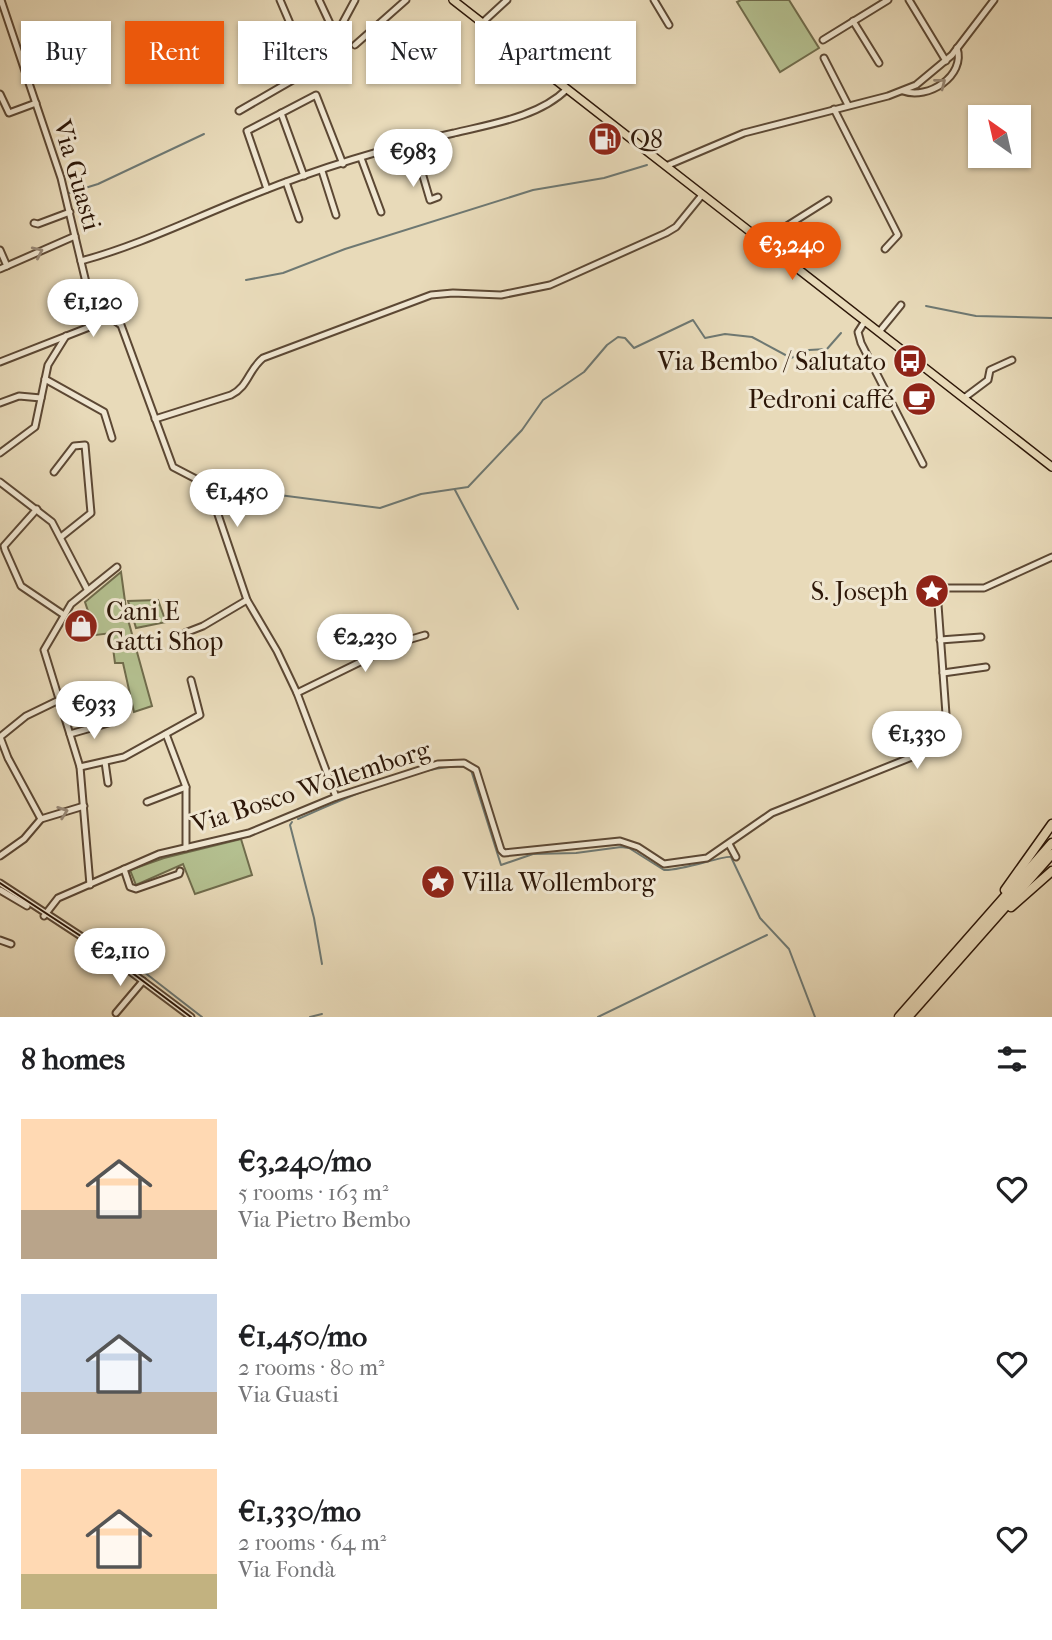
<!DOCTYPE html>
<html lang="en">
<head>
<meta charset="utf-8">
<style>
	body { margin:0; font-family:"IM FELL French Canon",serif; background:#f6f6f6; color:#202124; height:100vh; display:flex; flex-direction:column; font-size:26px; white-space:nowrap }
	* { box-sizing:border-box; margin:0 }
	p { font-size:23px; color:#757577 }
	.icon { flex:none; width:38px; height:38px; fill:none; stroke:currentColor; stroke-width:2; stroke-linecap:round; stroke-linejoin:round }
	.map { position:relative; height:1017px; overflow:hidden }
	.side { display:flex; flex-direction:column; background:#fff; flex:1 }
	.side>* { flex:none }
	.top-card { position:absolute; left:21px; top:21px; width:700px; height:63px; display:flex; gap:14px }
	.needle { width:46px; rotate:326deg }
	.controls { position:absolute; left:968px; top:105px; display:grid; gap:14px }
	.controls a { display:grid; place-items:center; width:63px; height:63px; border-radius:0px; background:#fff; box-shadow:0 2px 5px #0004; font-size:35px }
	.price { position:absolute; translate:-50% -60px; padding:0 16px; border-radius:24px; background:#fff; color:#222; font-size:23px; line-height:46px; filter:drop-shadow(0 2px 4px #0008) }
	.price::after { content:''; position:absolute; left:50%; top:42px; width:21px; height:16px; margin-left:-10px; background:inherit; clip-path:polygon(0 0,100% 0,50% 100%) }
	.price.active { background:#ea580c; color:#fff }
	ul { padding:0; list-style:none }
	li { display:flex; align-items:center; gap:21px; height:175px; padding:0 21px }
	li span { display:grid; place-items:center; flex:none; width:196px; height:140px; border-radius:0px; color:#555 }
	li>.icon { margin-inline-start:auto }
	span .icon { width:84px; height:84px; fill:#fffc; stroke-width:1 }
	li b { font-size:30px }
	h2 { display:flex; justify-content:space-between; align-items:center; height:84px; padding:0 21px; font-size:30px }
	.chip { padding:0 24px; border-radius:0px; background:#fff; box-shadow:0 2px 5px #0004; font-size:24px; line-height:63px }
	.chip.active { background:#ea580c; color:#fff }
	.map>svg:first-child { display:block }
	.park { fill:#b4c090; stroke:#706c4c; stroke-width:2 }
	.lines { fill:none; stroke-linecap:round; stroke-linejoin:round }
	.stream { stroke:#6e7872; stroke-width:2 }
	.minor-casing { stroke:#5c4834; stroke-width:9 }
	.major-casing { stroke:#2d1708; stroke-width:10 }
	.highway-casing { stroke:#2d1708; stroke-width:11 }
	.minor { stroke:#f0e7d2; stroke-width:5 }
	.major { stroke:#e8dab9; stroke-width:7 }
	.highway { stroke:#e8dab9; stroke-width:8 }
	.tram { stroke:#2d1708; stroke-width:2 }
	.oneway { stroke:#988977 }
	.labels { text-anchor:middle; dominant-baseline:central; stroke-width:6; stroke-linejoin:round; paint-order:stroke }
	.poi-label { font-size:26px; fill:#2d1708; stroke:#f0e7d2; text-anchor:start }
	.street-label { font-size:26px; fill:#2d1708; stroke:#f0e7d2 }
</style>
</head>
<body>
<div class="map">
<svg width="1052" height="1017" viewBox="0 0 1052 1017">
	<rect width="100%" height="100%" fill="#e8dab9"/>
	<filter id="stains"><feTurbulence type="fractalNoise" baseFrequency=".00286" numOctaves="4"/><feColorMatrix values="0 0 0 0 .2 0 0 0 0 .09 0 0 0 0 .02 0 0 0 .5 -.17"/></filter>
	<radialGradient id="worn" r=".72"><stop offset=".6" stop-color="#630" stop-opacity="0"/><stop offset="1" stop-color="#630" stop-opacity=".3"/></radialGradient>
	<g class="park">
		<path d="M741 0H789L819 48 780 72 737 2Z"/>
		<path d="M121 572 127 616 152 706 134 712 123 663H115L111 633 96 635 85 602Z"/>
		<path d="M158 600 166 622 136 628 128 601Z"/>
		<path d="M241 839 252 875 195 894 183 864 136 885 130 870 164 858Z"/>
	</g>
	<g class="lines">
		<g class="stream">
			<path d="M69 193 98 184 204 134"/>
			<path d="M246 280 283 273 345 249 533 190 604 178 647 165"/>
			<path d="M926 306 976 316 1052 318"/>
			<path d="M218 487 380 508 421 494 468 487 522 430 543 400 584 372 607 345 618 337 625 338 634 348 693 320 705 338 725 334 752 337 791 358 809 350 827 349 841 333"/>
			<path d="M455 490 518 609"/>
			<path d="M471 770 501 865 533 854 576 853 621 847 629 848 664 870C682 871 724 855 731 857L760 918 789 949 815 1017"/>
			<path d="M298 819C339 801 424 762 466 767"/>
			<path d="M292 822 290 825 314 918 322 964"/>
			<path d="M135 965 202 1017"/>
			<path d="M310 1017 322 1014"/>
			<path d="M598 1017 767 935"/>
		</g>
		<g class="minor-casing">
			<g id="minor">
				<path d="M1 0 61 178 95 320"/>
				<path d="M319 0 334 32 341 26 355 0"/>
				<path d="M654 0 669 25"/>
				<path d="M909 0 946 61"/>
				<path d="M853 21 879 63"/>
				<path d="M482 23 507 0"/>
				<path d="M823 40 888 0"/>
				<path d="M355 45 406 0"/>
				<path d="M824 58 848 105"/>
				<path d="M903 91C928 100 966 76 957 48"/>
				<path d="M0 94 9 113 36 103"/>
				<path d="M834 109 898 235 885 249"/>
				<path d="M239 111 310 70 280 0"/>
				<path d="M281 113 304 176"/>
				<path d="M413 142 430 200 438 197"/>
				<path d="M361 158 381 212"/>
				<path d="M666 166 744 133 888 96 916 85 952 55 994 0"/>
				<path d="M322 171 336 215"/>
				<path d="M286 182 299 219"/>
				<path d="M267 189 247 131 316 95 343 164"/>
				<path d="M34 223 38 224 70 212"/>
				<path d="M763 241 828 200"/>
				<path d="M0 250 7 266"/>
				<path d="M81 261C140 245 194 218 250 196 316 169 385 148 454 133 491 124 539 117 567 89"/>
				<path d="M0 269 75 236"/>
				<path d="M95 320 111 318 121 325 173 467 196 479 210 491 247 600 277 651 297 693 336 797"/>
				<path d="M865 321 858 332 861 343 923 464"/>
				<path d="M879 332 901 305"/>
				<path d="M0 362 92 326 95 320"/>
				<path d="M45 379 104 412 112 438"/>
				<path d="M964 398 988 380 990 370 1012 360"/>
				<path d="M0 403 19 396 41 398"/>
				<path d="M155 419 231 395C249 386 248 370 263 358L431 295 453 293 501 295 550 285 666 233 676 227 702 195"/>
				<path d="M0 453 35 427 48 365 66 336"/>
				<path d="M54 472 74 446 85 445 91 513 61 537"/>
				<path d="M0 482 52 522 87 589"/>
				<path d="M37 509 4 546 5 550 21 586 64 615"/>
				<path d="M185 633 203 626 247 600"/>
				<path d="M940 640 981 637"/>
				<path d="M943 673 986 667"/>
				<path d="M297 693 401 642 425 635"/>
				<path d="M70 734 112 722"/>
				<path d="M166 734 186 787V848"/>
				<path d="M105 762 108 783"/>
				<path d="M80 767 124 757 200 715 191 680"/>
				<path d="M147 802 186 787"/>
				<path d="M41 819 8 758 0 737 26 716 59 700"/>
				<path d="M729 844 736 857"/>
				<path d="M0 856 24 839 41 819 84 806"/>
				<path d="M124 869 130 887 136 889 179 874 180 871"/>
				<path d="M0 883 99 948 191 1017"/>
				<path d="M90 885 80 767 44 650 71 604 117 567"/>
				<path d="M0 890 27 906"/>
				<path d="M44 916 58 898 159 854 249 833 336 797 438 764 464 763 476 770 501 850 504 853 620 841 638 847 664 864 707 858 772 813 942 745 947 728 937 591 946 588H984L1052 557"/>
				<path d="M0 940 11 944"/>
				<path d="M116 1013 143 981"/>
			</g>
		</g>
		<g class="major-casing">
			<path id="major" d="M453 0 1052 467"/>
		</g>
		<g class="highway-casing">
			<g id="highway">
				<path d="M1005 890 1052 824"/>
				<path d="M1011 907 1052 871"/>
				<path d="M899 1017 1052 843"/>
				<path d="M908 1017 1052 854"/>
			</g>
		</g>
		<use href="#minor" class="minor"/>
		<use href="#major" class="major"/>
		<use href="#highway" class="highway"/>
		<path class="tram" d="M0 883 99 948 191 1017"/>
	</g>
	<defs><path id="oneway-chevron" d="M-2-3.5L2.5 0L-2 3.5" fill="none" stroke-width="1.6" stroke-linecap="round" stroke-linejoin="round" transform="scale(1.75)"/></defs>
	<g class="oneway">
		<use href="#oneway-chevron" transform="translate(941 83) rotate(-38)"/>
		<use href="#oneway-chevron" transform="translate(38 252) rotate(-25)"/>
		<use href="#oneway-chevron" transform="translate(63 812) rotate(-19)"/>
	</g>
	<defs>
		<g id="fuel-disc" transform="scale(1.75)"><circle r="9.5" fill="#8f2418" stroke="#f0e7d2"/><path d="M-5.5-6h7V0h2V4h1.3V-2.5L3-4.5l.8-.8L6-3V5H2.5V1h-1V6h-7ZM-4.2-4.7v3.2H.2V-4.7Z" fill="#fff"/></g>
		<g id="bus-disc" transform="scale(1.75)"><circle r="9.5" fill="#8f2418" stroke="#f0e7d2"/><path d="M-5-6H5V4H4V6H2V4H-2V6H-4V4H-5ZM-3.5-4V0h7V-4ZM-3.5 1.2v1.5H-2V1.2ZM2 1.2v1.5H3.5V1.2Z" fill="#fff"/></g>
		<g id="cafe-disc" transform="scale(1.75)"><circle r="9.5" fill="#8f2418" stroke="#f0e7d2"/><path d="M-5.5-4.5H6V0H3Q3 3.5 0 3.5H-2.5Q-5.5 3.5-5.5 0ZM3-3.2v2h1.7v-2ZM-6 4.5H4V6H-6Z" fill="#fff"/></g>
		<g id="sight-disc" transform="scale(1.75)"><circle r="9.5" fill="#8f2418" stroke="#f0e7d2"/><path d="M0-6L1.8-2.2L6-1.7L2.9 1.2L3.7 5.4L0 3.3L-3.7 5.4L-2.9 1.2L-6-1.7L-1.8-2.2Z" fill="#fff"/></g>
		<g id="shop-disc" transform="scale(1.75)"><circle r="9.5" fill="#8f2418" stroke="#f0e7d2"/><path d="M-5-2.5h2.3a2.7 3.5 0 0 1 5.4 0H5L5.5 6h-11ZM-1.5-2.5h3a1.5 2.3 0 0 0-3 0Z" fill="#fff"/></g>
	</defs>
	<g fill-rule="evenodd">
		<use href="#fuel-disc" x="605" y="139"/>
		<use href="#bus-disc" x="910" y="361"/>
		<use href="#cafe-disc" x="919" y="399"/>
		<use href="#sight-disc" x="932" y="591"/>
		<use href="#shop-disc" x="81" y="626"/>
		<use href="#sight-disc" x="438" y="882"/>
	</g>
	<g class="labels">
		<g class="poi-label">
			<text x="630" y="139">Q8</text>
			<text x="886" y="361" text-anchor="end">Via Bembo / Salutato</text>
			<text x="894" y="399" text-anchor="end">Pedroni caffé</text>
			<text x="908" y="591" text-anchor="end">S. Joseph</text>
			<text x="106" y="611">Cani E<tspan x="106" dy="30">Gatti Shop</tspan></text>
			<text x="462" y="882">Villa Wollemborg</text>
		</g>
		<g class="street-label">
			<text transform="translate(77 175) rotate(74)">Via Guasti</text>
			<text transform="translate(311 787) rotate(-18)">Via Bosco Wollemborg</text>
		</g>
	</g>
	<rect width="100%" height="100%" filter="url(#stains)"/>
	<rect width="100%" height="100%" fill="url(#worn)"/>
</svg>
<div class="controls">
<a><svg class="needle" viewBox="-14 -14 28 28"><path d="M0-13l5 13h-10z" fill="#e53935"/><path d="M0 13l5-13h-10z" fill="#757577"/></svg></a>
</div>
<b class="price" style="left:413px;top:189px">€983</b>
<b class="price active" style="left:792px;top:282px">€3,240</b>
<b class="price" style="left:93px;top:339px">€1,120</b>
<b class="price" style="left:237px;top:529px">€1,450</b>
<b class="price" style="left:365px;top:674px">€2,230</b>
<b class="price" style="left:94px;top:741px">€933</b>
<b class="price" style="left:917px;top:771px">€1,330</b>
<b class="price" style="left:120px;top:988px">€2,110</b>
<div class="top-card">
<a class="chip">Buy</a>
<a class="chip active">Rent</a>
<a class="chip">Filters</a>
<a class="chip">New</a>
<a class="chip">Apartment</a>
</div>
</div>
<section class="side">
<h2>8 homes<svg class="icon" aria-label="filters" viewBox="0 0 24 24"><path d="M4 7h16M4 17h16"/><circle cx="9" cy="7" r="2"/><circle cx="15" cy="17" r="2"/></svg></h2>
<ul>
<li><span style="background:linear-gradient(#ffd9b3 65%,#b9a48a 0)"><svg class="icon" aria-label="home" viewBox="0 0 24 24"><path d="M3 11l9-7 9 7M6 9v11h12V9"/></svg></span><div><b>€3,240/mo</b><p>5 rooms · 163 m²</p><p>Via Pietro Bembo</p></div><svg class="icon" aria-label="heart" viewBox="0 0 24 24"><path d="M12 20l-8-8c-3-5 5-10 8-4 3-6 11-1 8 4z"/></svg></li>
<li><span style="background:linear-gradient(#c9d6e8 70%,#b9a48a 0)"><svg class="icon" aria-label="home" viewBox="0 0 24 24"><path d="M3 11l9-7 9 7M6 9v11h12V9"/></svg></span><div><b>€1,450/mo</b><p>2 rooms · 80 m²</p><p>Via Guasti</p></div><svg class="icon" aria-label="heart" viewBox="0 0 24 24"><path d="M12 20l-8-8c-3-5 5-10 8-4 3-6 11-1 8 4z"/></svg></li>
<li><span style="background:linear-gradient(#ffd9b3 75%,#c2b280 0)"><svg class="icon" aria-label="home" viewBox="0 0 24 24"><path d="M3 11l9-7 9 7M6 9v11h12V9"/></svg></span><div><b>€1,330/mo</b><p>2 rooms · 64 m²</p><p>Via Fondà</p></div><svg class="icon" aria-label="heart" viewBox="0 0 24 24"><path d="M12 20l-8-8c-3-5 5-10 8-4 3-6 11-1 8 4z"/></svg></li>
</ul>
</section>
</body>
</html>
